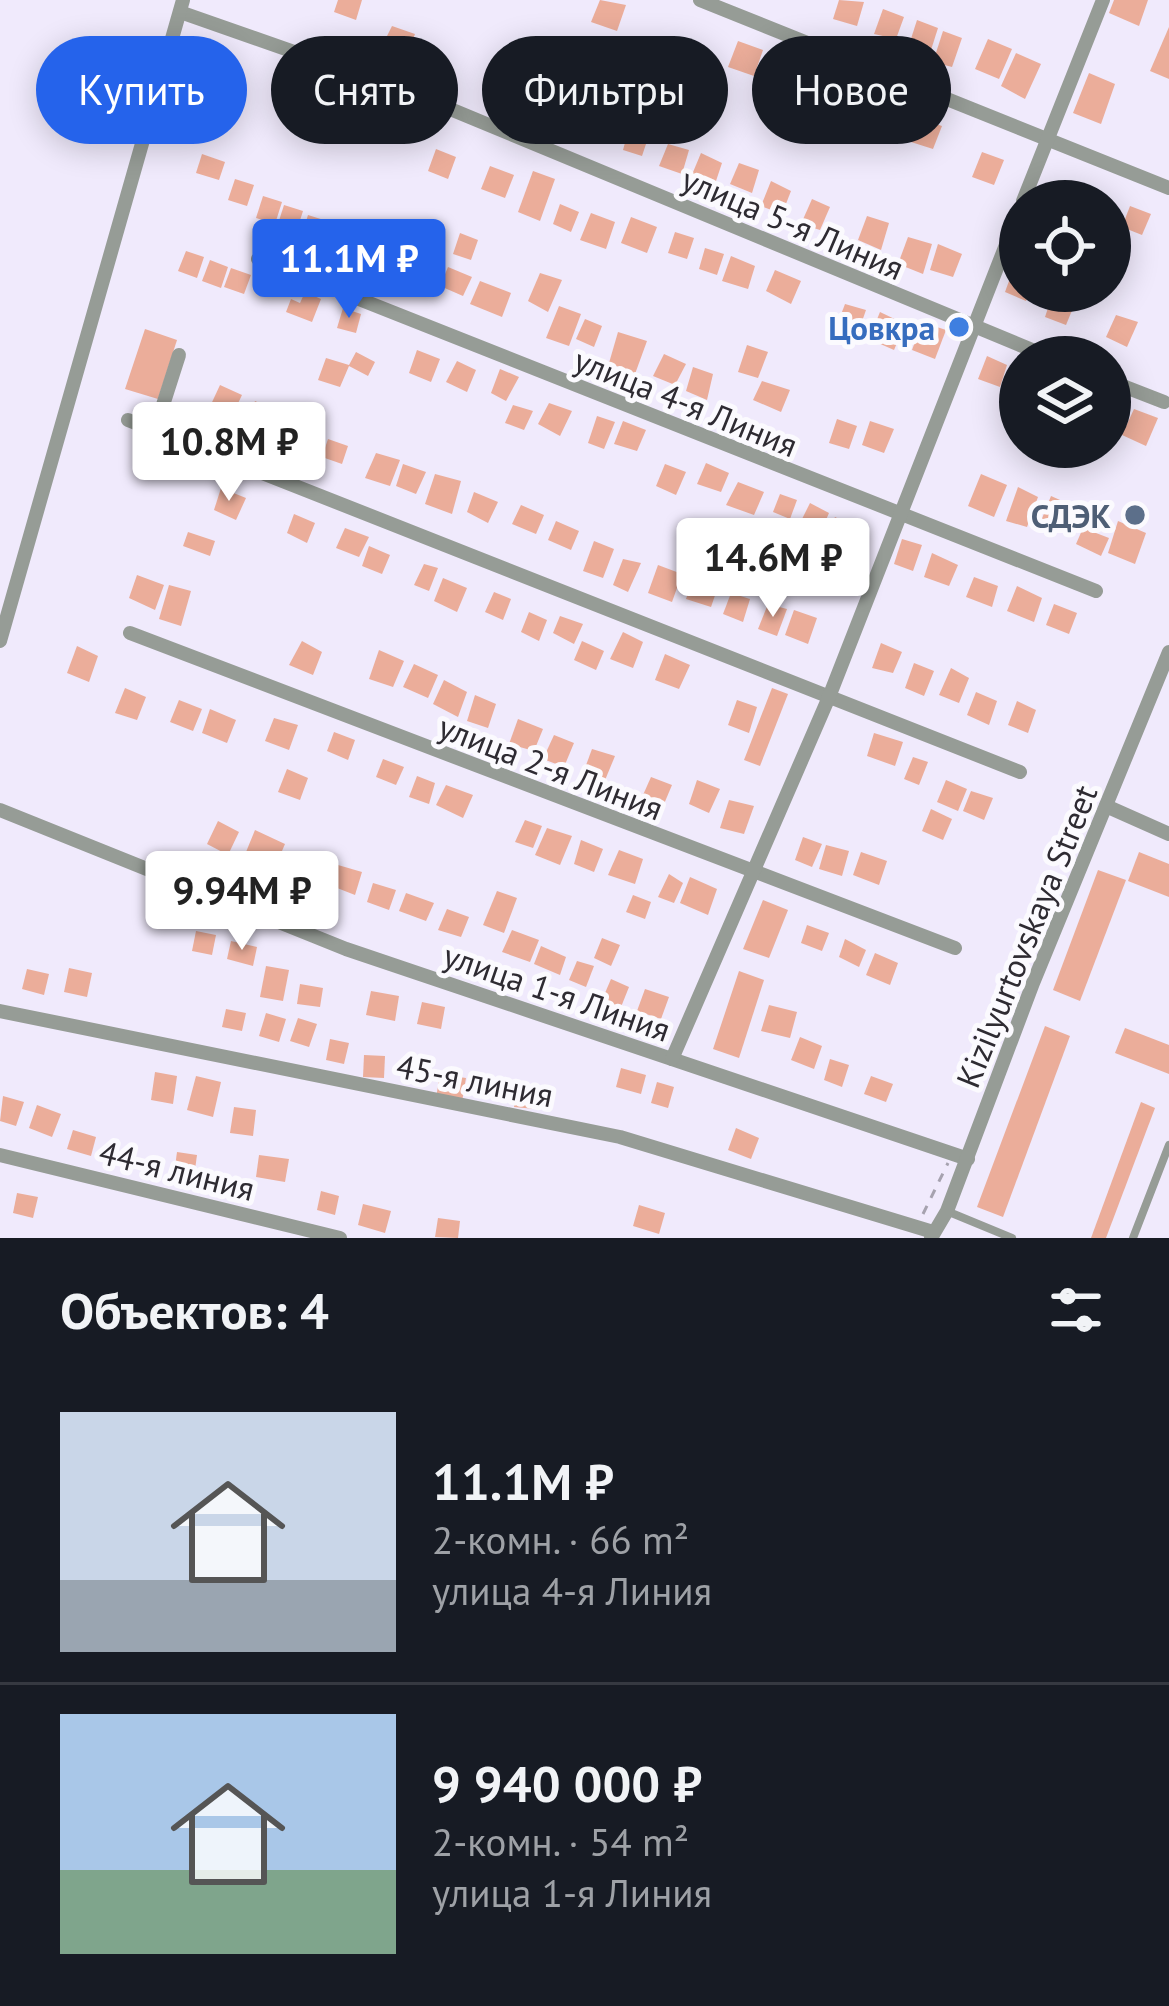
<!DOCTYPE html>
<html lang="ru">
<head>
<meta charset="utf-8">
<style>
	body { margin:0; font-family:"PT Sans",sans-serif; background:#20242c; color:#f1f3f6; height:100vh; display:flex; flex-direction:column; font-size:45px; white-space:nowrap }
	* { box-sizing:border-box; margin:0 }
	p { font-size:39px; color:#9ea1a6 }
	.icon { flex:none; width:66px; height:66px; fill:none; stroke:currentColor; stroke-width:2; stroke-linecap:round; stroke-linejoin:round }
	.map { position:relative; height:1238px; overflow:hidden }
	.side { display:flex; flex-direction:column; background:#171b24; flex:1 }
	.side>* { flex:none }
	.hud { position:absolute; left:36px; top:36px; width:1098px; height:108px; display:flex; gap:24px }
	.tools { position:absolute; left:999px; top:180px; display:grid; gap:24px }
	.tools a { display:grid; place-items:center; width:132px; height:132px; border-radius:50%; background:#171b24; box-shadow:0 6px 30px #0003; font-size:60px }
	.price { position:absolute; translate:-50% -102px; padding:0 27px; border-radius:12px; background:#fff; color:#222; font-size:39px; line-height:78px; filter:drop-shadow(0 3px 6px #0008) }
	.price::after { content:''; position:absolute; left:50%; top:72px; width:36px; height:27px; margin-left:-18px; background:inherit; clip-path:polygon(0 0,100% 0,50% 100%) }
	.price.selected { background:#2563eb; color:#fff }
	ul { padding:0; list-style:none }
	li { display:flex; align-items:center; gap:36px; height:300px; padding:0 60px }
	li+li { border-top:3px solid #363941 }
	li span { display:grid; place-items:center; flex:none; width:336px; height:240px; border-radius:0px; color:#555 }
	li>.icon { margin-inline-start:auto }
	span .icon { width:144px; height:144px; fill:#fffc; stroke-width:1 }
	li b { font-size:51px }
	h2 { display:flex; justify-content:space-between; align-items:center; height:144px; padding:0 60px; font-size:51px }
	.chip { padding:0 42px; border-radius:54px; background:#171b24; box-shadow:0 6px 30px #0003; font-size:42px; line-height:108px }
	.chip.selected { background:#2563eb; color:#fff }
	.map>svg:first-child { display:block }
	.building { fill:#ebad9a }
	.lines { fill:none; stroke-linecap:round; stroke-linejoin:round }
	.path { stroke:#a6a2af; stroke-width:3; stroke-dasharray:9 9; stroke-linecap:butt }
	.service { stroke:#969c96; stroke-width:8 }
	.minor { stroke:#969c96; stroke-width:14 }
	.shop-dot { fill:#3f7fe0; stroke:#fbfafe; stroke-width:4.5 }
	.service-dot { fill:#5c6f8a; stroke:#fbfafe; stroke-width:4.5 }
	.labels { text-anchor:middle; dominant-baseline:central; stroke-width:10; stroke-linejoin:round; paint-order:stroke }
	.street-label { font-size:33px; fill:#2e2b32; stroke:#fbfafe }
	.shop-label { font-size:33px; font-weight:bold; fill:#366cbe; stroke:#fbfafe; text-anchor:end }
	.service-label { font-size:33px; font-weight:bold; fill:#4e5e75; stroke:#fbfafe; text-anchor:end }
</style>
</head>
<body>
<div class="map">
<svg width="1169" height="1238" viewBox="0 0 1169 1238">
	<rect width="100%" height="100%" fill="#f0eafc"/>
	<g class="building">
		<path d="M338 0H362L356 20 334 12Z"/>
		<path d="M600 0 626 5 617 31 591 22Z"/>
		<path d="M839 0 864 2 857 26 833 19Z"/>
		<path d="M1114 0H1148L1139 26 1109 13Z"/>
		<path d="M883 9 904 17 896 39 874 34Z"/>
		<path d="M917 20 938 28 931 50 909 45Z"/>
		<path d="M392 26 415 34 406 58 380 50Z"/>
		<path d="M1169 27V79L1150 71Z"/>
		<path d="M943 31 962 38 952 67 933 62Z"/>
		<path d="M988 39 1012 49 999 79 975 69Z"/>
		<path d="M738 41 763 50 754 76 728 67Z"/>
		<path d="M1016 53 1041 64 1025 99 1001 86Z"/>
		<path d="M520 65 541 72 533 100 510 94Z"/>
		<path d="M802 71 822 79 813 105 792 97Z"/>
		<path d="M1089 73 1115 84 1101 124 1073 113Z"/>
		<path d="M554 77 580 88 569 114 545 103Z"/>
		<path d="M884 101 910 112 898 137 873 128Z"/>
		<path d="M596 104 621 117 611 138 586 128Z"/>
		<path d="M921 119 942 126 933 149 911 142Z"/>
		<path d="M630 124 650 132 642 156 623 150Z"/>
		<path d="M668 144 689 150 682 174 659 166Z"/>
		<path d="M436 149 456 157 448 179 428 171Z"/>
		<path d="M982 152 1004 160 994 185 972 177Z"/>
		<path d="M701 153 722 163 715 184 691 177Z"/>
		<path d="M202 154 225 162 219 180 196 173Z"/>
		<path d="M739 163 759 170 752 193 730 184Z"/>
		<path d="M490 166 514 175 505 198 481 189Z"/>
		<path d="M533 171 555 179 540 221 518 212Z"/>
		<path d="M235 179 254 185 247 206 228 200Z"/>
		<path d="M771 181 791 191 782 214 761 206Z"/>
		<path d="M1056 181 1081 191 1078 201H1047Z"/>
		<path d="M263 196 282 202 275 224 256 218Z"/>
		<path d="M812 199 830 207 820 230 801 224Z"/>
		<path d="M560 204 579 212 571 232 553 224Z"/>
		<path d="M284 205 303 211 296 233 277 227Z"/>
		<path d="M1130 206 1151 214 1142 235 1122 227Z"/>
		<path d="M591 213 615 222 606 249 580 240Z"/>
		<path d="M308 215 327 221 320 243 301 237Z"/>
		<path d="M867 216 889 223 881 250 858 240Z"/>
		<path d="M631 217 657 227 647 253 621 243Z"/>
		<path d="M330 223 349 229 343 251 324 245Z"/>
		<path d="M675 232 694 238 687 259 668 253Z"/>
		<path d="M368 233 389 242 378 267 358 258Z"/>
		<path d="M460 233 478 240 471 260 453 254Z"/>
		<path d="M908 237 932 244 923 274 898 264Z"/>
		<path d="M938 244 962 254 953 277 930 270Z"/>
		<path d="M398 248 414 255 403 280 387 271Z"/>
		<path d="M705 248 724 254 717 275 699 269Z"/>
		<path d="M186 251 204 257 197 278 178 271Z"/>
		<path d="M731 256 755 266 748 289 722 281Z"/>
		<path d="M210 260 228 267 221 288 202 281Z"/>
		<path d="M448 267 472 277 463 296 440 286Z"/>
		<path d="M231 268 251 275 244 294 224 287Z"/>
		<path d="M775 270 801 281 791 304 766 291Z"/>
		<path d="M1013 270 1020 273V291H1031L1026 301 1005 292Z"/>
		<path d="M540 273 562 280 548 312 528 301Z"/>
		<path d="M480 281 511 293 502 317 470 304Z"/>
		<path d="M305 292 321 299 312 322 286 312 291 299 300 303Z"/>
		<path d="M1051 299 1073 308 1066 325 1045 317Z"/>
		<path d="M845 304 866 310 858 333 837 325Z"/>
		<path d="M559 306 581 314 569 346 546 338Z"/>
		<path d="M343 308 361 314 356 333 337 328Z"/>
		<path d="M880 312 905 324 894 350 869 339Z"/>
		<path d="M1116 315 1138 322 1127 347 1106 337Z"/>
		<path d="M585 319 602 326 594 347 576 339Z"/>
		<path d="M922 322 946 330 935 359 912 350Z"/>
		<path d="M145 329 177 340 158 399 125 389Z"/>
		<path d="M618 332 647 341 635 374 609 363Z"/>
		<path d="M747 345 768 352 758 378 738 372Z"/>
		<path d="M417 350 440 359 431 382 409 373Z"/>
		<path d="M356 352 375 362 368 376 349 366 340 387 318 380 326 358 349 365Z"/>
		<path d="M664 354 686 364 675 385 653 376Z"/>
		<path d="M987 356 1007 365 1000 387 978 379Z"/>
		<path d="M457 361 476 370 467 392 446 382Z"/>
		<path d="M693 367 713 374 707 400 686 391Z"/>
		<path d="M500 369 519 377 506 401 491 393Z"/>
		<path d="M762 381 790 390 781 412 753 400Z"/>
		<path d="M220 385 242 395 230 420 207 413Z"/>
		<path d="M255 401 275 410 263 440 242 431Z"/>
		<path d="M549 403 572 411 560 436 538 424Z"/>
		<path d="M513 405 533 411 524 430 505 423Z"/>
		<path d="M1134 409 1158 418 1146 446 1122 435Z"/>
		<path d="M597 416 615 422 604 449 588 443Z"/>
		<path d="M290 419 318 430 306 462 276 450Z"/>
		<path d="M837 419 857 426 849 449 829 443Z"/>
		<path d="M623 421 646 430 637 451 614 444Z"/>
		<path d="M870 421 894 429 884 453 862 445Z"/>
		<path d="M328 439 348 446 342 464 322 457Z"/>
		<path d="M376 453 400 460 390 486 365 478Z"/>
		<path d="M706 463 729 473 721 492 697 484Z"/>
		<path d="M403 464 426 472 416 494 396 486Z"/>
		<path d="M665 464 686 472 676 495 656 486Z"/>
		<path d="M435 474 461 481 452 514 425 504Z"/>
		<path d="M981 474 1007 485 994 517 968 506Z"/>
		<path d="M738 482 764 492 754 515 726 505Z"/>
		<path d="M1018 487 1038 497 1027 527 1006 521Z"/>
		<path d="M221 488 246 498 236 520 214 510Z"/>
		<path d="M474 492 498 502 488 523 467 512Z"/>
		<path d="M780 494 797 500 790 519 773 512Z"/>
		<path d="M1051 496 1076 507 1068 534 1039 526Z"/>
		<path d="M810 503 829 513 819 536 799 525Z"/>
		<path d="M521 505 544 515 536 534 512 524Z"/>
		<path d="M294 514 315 523 307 543 287 533Z"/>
		<path d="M835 517 857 528 846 548 825 537Z"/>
		<path d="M556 521 579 531 571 550 548 540Z"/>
		<path d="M1118 521 1146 533 1135 564 1108 553Z"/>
		<path d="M345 528 369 537 359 557 336 548Z"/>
		<path d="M1083 528 1109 538 1101 556 1076 544Z"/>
		<path d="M188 532 215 541 210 556 183 546Z"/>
		<path d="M902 539 922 545 913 571 894 564Z"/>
		<path d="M594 541 614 549 603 578 583 571Z"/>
		<path d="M369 546 390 555 382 574 362 566Z"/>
		<path d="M932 553 958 565 949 586 924 577Z"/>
		<path d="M623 559 641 563 628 592 613 585Z"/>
		<path d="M424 564 438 568 429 591 414 585Z"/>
		<path d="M658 565 682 574 672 602 648 593Z"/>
		<path d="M695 572 720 581 711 607 686 599Z"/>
		<path d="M137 575 164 585 155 610 129 598Z"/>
		<path d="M974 577 998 586 992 607 966 597Z"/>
		<path d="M443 578 467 588 457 612 434 601Z"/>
		<path d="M169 585 191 591 181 626 159 619Z"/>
		<path d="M1017 586 1042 598 1034 622 1007 611Z"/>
		<path d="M494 592 511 599 503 620 485 612Z"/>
		<path d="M731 593 750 599 743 622 723 614Z"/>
		<path d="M768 604 787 609 777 636 758 629Z"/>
		<path d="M1054 604 1077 613 1069 634 1046 625Z"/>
		<path d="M794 610 817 618 808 644 785 635Z"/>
		<path d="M529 612 547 620 539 641 521 632Z"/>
		<path d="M560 616 583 624 574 644 553 633Z"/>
		<path d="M623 632 643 642 633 668 610 659Z"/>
		<path d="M302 641 322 652 313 675 289 665Z"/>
		<path d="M582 641 604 651 596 670 574 660Z"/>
		<path d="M881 643 902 652 893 673 872 668Z"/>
		<path d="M77 646 98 656 89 682 67 673Z"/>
		<path d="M379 650 404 661 393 687 369 679Z"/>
		<path d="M665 654 690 665 679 689 655 680Z"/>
		<path d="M914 663 934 671 924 696 905 688Z"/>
		<path d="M414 664 438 675 428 698 403 687Z"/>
		<path d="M951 668 969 678 959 703 939 695Z"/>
		<path d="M444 680 467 692 458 717 433 704Z"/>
		<path d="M125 688 146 697 137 720 115 713Z"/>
		<path d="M772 688 788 694 760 766 744 760Z"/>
		<path d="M976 692 997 701 989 725 967 715Z"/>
		<path d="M475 695 496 704 488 728 467 721Z"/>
		<path d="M179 700 202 709 193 731 170 722Z"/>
		<path d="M737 700 757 707 749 733 728 725Z"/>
		<path d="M1017 701 1036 710 1028 733 1008 725Z"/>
		<path d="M210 709 236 720 227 743 202 733Z"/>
		<path d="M274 718 298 725 289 750 265 741Z"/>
		<path d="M518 719 543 729 534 751 509 744Z"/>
		<path d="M334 732 355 740 348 760 327 751Z"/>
		<path d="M874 733 903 742 895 766 867 756Z"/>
		<path d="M554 735 574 743 564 767 543 759Z"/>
		<path d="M592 749 615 756 603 785 582 776Z"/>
		<path d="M913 757 928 762 919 785 904 779Z"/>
		<path d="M383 759 404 767 396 785 376 777Z"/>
		<path d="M287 769 308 778 300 800 278 792Z"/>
		<path d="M417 776 435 783 429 804 409 797Z"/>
		<path d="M651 777 672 785 664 804 643 795Z"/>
		<path d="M697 780 720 789 709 813 689 804Z"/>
		<path d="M946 780 967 789 958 811 937 802Z"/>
		<path d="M446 785 473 795 463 818 436 805Z"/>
		<path d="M971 791 993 798 984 820 963 811Z"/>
		<path d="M729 800 754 806 744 834 720 828Z"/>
		<path d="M931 809 952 819 943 840 922 831Z"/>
		<path d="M525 820 542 826 533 848 515 842Z"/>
		<path d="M218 821 239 832 228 855 207 844Z"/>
		<path d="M547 828 572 836 560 865 535 855Z"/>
		<path d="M255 830 285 844 276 865 246 852Z"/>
		<path d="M803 837 822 844 812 867 795 860Z"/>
		<path d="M581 840 603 849 594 872 574 864Z"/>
		<path d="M826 845 849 851 842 876 819 869Z"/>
		<path d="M619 850 643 859 635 884 608 875Z"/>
		<path d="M861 852 887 861 879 885 853 875Z"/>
		<path d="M1139 852 1169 864V897L1128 881Z"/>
		<path d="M302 854 324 861 314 883 294 875Z"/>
		<path d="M338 865 362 872 355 895 332 886Z"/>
		<path d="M1098 870 1126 880 1080 1001 1053 990Z"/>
		<path d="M669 874 683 883 674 903 658 897Z"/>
		<path d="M690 877 717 889 708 915 680 903Z"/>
		<path d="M373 883 396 890 389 910 367 902Z"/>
		<path d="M497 891 517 898 504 933 483 925Z"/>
		<path d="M406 893 434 903 426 921 399 911Z"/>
		<path d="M633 895 651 902 645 919 626 912Z"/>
		<path d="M763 900 788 910 769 958 743 949Z"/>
		<path d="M447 909 469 917 461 937 438 930Z"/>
		<path d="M807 925 829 933 822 951 801 943Z"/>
		<path d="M512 930 539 940 530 962 502 952Z"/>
		<path d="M196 931 216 935 212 955 192 951Z"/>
		<path d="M602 938 620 945 611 966 594 958Z"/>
		<path d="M845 939 866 950 859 967 839 957Z"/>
		<path d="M231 941 257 947 253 966 227 959Z"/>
		<path d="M541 946 566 957 560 975 534 964Z"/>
		<path d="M875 953 898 963 890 985 866 975Z"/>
		<path d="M577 961 594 966 586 987 569 980Z"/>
		<path d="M266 966 289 970 283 1001 260 997Z"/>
		<path d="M69 968 92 973 87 997 64 992Z"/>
		<path d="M27 969 49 974 44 995 22 989Z"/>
		<path d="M739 971 764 980 739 1058 713 1049Z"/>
		<path d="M611 979 629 987 621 1007 602 1000Z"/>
		<path d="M300 984 323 988 320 1007 297 1004Z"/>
		<path d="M645 989 669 997 661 1019 637 1011Z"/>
		<path d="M371 991 399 996 395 1021 366 1015Z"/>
		<path d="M422 1002 445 1007 441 1029 417 1024Z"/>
		<path d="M769 1005 797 1012 790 1038 761 1031Z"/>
		<path d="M226 1009 246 1013 242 1031 222 1027Z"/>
		<path d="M266 1013 286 1019 279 1042 259 1036Z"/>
		<path d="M298 1018 317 1024 309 1047 290 1041Z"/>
		<path d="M1045 1026 1070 1036 1003 1217 977 1207Z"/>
		<path d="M1125 1028 1169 1045V1074L1115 1053Z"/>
		<path d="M800 1037 822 1046 814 1069 791 1060Z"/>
		<path d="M330 1039 349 1043 344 1064 326 1060Z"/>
		<path d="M364 1055 385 1056 384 1078 363 1077Z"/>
		<path d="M830 1059 849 1065 842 1087 824 1080Z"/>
		<path d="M621 1068 646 1075 641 1094 616 1087Z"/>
		<path d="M155 1072 177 1076 173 1104 151 1100Z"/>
		<path d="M440 1074 466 1078 462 1102 436 1098Z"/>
		<path d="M196 1076 221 1082 213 1117 187 1110Z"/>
		<path d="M871 1076 893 1084 886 1102 864 1094Z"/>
		<path d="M657 1082 674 1087 668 1108 651 1103Z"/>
		<path d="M516 1088 537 1091 535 1109 514 1107Z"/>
		<path d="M3 1096 24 1102 16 1126 0 1121Z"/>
		<path d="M1141 1102 1155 1108 1106 1238H1091Z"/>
		<path d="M37 1105 61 1114 52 1137 29 1128Z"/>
		<path d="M234 1107 256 1110 253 1136 230 1133Z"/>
		<path d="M736 1128 759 1138 751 1159 728 1150Z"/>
		<path d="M73 1130 96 1137 91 1156 67 1149Z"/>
		<path d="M177 1152 197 1155 194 1177 174 1174Z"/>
		<path d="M259 1155 289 1159 285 1182 256 1177Z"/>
		<path d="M321 1191 339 1196 335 1215 317 1210Z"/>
		<path d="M17 1193 38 1197 33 1218 13 1213Z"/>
		<path d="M363 1204 391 1211 385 1233 358 1225Z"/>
		<path d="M639 1205 665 1213 659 1234 633 1226Z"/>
		<path d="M438 1218 460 1221 458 1238 435 1237Z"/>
	</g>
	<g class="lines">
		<path class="path" d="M923 1214 948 1163"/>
		<g class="service">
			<path d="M949 1212 1012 1238"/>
			<path d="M1133 1238 1169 1145"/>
		</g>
		<g class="minor">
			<path d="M700 0 1169 188"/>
			<path d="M180 12 414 94 1049 357"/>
			<path d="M1023 201 1103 0"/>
			<path d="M258 259 1096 591"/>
			<path d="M1110 381 1164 402"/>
			<path d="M128 420 1020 772"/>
			<path d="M155 430 179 355"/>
			<path d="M130 633 955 948"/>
			<path d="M0 641 183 0"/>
			<path d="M1106 806 1169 834"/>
			<path d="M0 810 346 949 968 1159"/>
			<path d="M0 1011 620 1137 933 1232"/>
			<path d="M672 1059 829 697 1020 209"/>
			<path d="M0 1155 340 1238"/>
			<path d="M931 1238 947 1211 1033 983 1169 652"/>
		</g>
	</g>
	<circle class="shop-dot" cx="959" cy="327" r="12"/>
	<circle class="service-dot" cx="1135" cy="515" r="12"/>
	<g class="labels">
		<g class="street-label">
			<text transform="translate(793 223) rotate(23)">улица 5-я Линия</text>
			<text transform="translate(686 402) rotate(22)">улица 4-я Линия</text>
			<text transform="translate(551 767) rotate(21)">улица 2-я Линия</text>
			<text transform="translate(1026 936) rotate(-68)">Kizilyurtovskaya Street</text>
			<text transform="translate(557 992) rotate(19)">улица 1-я Линия</text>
			<text transform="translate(475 1080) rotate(11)">45-я линия</text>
			<text transform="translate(177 1170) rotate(14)">44-я линия</text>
		</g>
		<g class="shop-label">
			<text x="935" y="327">Цовкра</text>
		</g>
		<g class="service-label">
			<text x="1111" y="515">СДЭК</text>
		</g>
	</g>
</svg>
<div class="tools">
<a><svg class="icon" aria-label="locate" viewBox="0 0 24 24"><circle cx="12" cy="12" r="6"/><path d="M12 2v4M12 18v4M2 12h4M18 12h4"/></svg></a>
<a><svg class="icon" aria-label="layers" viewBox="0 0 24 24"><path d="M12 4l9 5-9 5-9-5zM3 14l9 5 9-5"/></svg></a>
</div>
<b class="price selected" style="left:349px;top:321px">11.1M ₽</b>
<b class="price" style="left:229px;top:504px">10.8M ₽</b>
<b class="price" style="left:773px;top:620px">14.6M ₽</b>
<b class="price" style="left:242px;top:953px">9.94M ₽</b>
<div class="hud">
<a class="chip selected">Купить</a>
<a class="chip">Снять</a>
<a class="chip">Фильтры</a>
<a class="chip">Новое</a>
</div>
</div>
<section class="side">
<h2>Объектов: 4<svg class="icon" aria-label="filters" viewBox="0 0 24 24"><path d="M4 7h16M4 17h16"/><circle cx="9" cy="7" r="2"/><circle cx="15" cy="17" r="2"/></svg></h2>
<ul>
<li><span style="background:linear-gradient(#c9d6e8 70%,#9aa5b1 0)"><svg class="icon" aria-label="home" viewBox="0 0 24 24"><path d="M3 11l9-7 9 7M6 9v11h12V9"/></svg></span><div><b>11.1M ₽</b><p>2-комн. · 66 m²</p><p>улица 4-я Линия</p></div></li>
<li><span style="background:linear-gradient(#a9c7e8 65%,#7fa58c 0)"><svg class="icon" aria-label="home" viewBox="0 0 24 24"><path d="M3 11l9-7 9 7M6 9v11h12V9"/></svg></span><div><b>9 940 000 ₽</b><p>2-комн. · 54 m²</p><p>улица 1-я Линия</p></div></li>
</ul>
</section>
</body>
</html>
